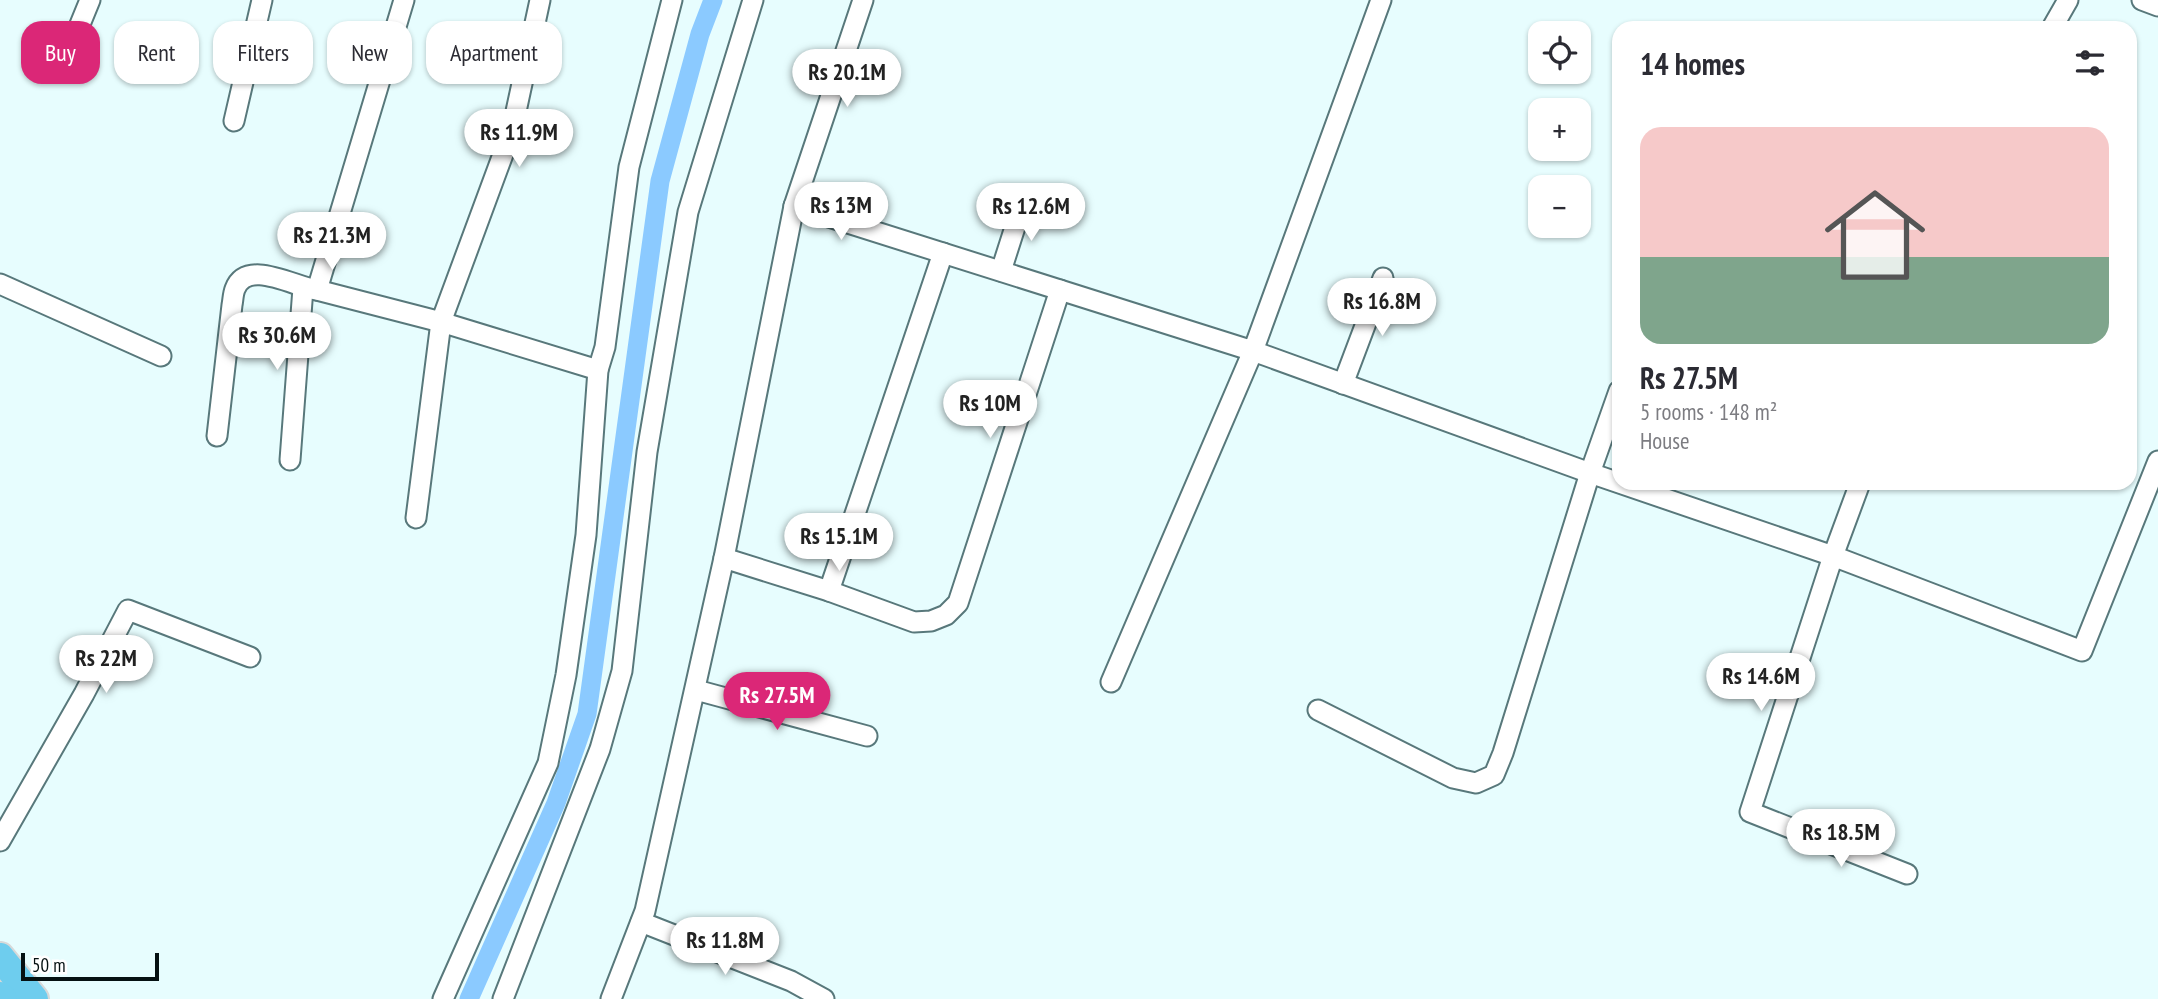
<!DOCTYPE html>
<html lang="en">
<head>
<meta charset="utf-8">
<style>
	body { margin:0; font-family:"PT Sans Narrow",sans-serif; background:#f2f2f3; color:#2b2b33; height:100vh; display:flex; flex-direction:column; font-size:26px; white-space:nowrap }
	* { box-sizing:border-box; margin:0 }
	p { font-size:23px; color:#7c7c81 }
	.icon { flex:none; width:38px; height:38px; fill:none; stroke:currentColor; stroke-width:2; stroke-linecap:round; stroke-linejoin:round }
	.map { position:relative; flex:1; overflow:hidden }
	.sheet { position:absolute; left:1612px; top:21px; width:525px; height:469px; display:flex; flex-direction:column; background:#fff; border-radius:21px; box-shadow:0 2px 5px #0004 }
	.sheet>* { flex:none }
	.banner { position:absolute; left:21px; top:21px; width:665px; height:63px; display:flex; gap:14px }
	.fabs { position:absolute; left:1528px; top:21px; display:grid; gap:14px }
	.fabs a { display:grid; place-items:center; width:63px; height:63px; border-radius:14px; background:#fff; box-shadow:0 2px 5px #0004; font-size:35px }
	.scale { position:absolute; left:21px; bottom:18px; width:138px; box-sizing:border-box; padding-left:7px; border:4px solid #051112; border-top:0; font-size:19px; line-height:24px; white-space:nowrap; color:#051112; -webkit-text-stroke:5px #fff; paint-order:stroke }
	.price { position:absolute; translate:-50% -60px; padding:0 16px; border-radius:24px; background:#fff; color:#222; font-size:23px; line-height:46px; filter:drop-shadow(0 2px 4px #0008) }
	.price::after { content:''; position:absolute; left:50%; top:42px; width:21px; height:16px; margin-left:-10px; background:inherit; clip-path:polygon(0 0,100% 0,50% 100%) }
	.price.active { background:#db2777; color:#fff }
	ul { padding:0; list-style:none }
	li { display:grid; align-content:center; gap:14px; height:371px; padding:0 28px }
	li span { display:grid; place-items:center; height:217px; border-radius:21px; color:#555 }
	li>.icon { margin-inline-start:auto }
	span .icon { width:126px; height:126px; fill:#fffc; stroke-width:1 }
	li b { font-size:30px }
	h2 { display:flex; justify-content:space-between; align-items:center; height:84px; padding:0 28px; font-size:30px }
	.pill { padding:0 24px; border-radius:21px; background:#fff; box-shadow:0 2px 5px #0004; font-size:24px; line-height:63px }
	.pill.active { background:#db2777; color:#fff }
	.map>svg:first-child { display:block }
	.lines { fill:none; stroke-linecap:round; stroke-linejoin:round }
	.canal { stroke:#8bcaff; stroke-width:19 }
	.minor-casing { stroke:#58787b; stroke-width:23 }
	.highway-casing { stroke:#d7d9d9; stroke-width:32 }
	.minor { stroke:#fff; stroke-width:19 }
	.highway { stroke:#6ecdee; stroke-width:28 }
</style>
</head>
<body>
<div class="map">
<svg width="2158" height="999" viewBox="0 0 2158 999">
	<rect width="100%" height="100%" fill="#e7fdfe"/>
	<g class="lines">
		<path class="canal" d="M469 999 556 803 587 714 660 181 700 34 713 0"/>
		<g class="minor-casing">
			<g id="minor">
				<path d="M2142 0 2158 6"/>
				<path d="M2052 28 2068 0"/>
				<path d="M65 61 90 0"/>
				<path d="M234 121 262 0"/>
				<path d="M794 206 863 0"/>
				<path d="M1001 271 1023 202"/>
				<path d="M0 284 161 356"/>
				<path d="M317 290 404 0"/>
				<path d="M1343 384 1383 278"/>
				<path d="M217 436 232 305C233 300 233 294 235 289 247 258 295 287 317 290L441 322 598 370"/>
				<path d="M290 460 303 288"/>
				<path d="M416 518 441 322 512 130 540 0"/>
				<path d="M724 558 829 591 914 622 931 621 946 615 958 603 1060 290"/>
				<path d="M829 591 943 253"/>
				<path d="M1111 682 1253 351 1590 473 1833 556 1860 483"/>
				<path d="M696 690 867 736"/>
				<path d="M1318 710 1453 778 1476 783 1494 775 1503 753 1590 473 1619 391"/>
				<path d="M0 841 84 694 128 610 250 657"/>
				<path d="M1907 874 1750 812 1833 556 2082 651 2158 461"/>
				<path d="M641 922 791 981 824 999"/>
				<path d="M443 999 548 763 566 675 586 535 598 370 605 347 629 167 672 0"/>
				<path d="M503 999 600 749 622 671 647 452 688 212 753 0"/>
				<path d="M611 999 645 911 724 558 794 206 1253 351 1381 0"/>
			</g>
		</g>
		<g class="highway-casing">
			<g id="highway">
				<path d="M0 957 34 999"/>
				<path d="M0 996 3 999"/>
			</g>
		</g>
		<use href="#minor" class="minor"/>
		<use href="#highway" class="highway"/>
	</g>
</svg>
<div class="fabs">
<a><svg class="icon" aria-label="locate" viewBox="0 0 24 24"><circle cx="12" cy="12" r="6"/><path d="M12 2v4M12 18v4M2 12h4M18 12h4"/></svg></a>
<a>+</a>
<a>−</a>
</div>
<div class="scale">50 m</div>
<b class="price" style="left:847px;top:109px">Rs 20.1M</b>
<b class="price" style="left:519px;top:169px">Rs 11.9M</b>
<b class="price" style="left:841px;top:242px">Rs 13M</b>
<b class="price" style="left:1031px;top:243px">Rs 12.6M</b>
<b class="price" style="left:332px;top:272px">Rs 21.3M</b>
<b class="price" style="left:1382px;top:338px">Rs 16.8M</b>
<b class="price" style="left:277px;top:372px">Rs 30.6M</b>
<b class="price" style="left:990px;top:440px">Rs 10M</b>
<b class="price" style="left:839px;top:573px">Rs 15.1M</b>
<b class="price" style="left:106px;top:695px">Rs 22M</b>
<b class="price" style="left:1761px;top:713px">Rs 14.6M</b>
<b class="price active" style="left:777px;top:732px">Rs 27.5M</b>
<b class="price" style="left:1841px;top:869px">Rs 18.5M</b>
<b class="price" style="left:725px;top:977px">Rs 11.8M</b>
<div class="banner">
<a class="pill active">Buy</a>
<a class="pill">Rent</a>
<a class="pill">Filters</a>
<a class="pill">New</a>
<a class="pill">Apartment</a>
</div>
<section class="sheet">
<h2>14 homes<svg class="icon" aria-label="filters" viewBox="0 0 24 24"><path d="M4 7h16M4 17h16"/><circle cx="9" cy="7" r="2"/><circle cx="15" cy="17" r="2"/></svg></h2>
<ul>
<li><span style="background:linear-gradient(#f6c9c9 60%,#7fa58c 0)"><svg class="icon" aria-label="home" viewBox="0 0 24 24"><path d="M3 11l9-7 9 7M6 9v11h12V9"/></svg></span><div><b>Rs 27.5M</b><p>5 rooms · 148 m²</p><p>House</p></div></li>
</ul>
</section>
</div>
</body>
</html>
